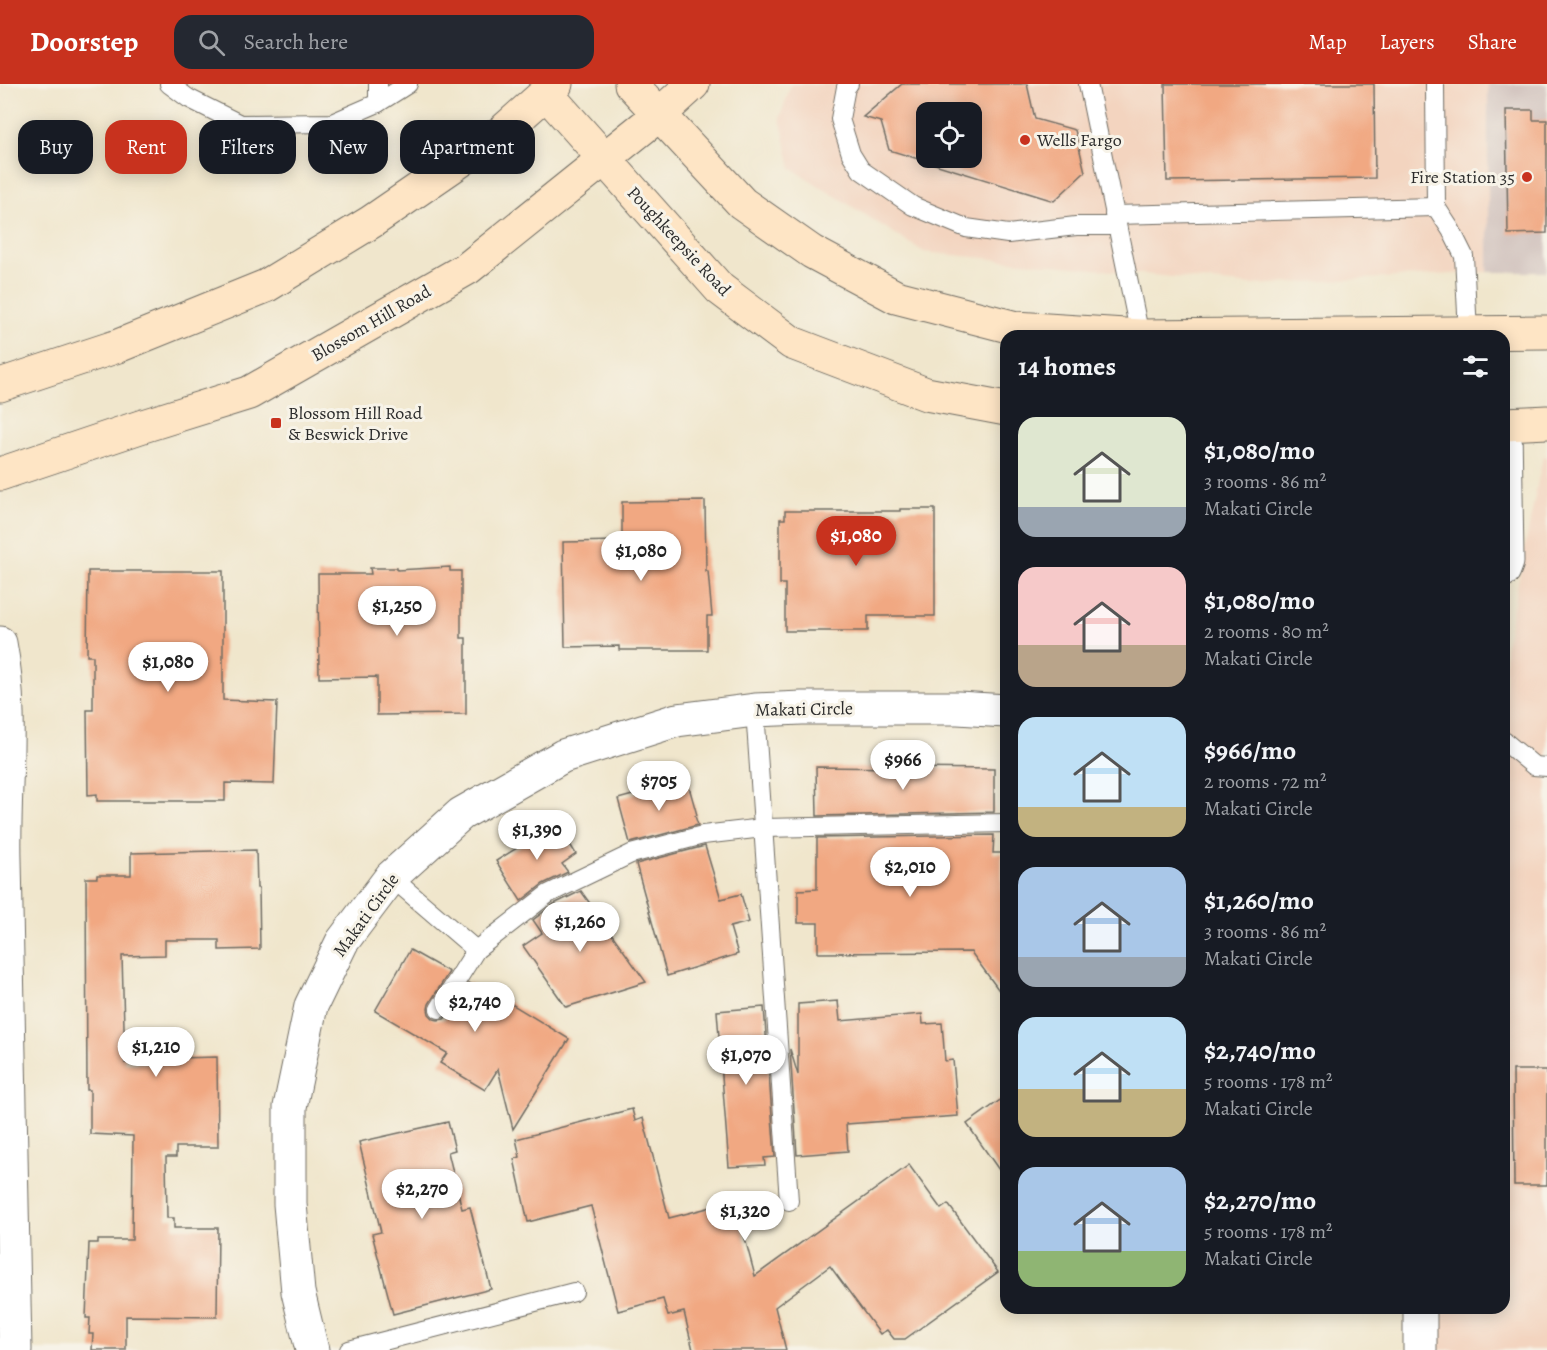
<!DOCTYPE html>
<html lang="en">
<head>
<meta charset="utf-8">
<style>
	body { margin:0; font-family:Alegreya,serif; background:#242831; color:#f1f3f6; height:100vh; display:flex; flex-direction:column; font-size:22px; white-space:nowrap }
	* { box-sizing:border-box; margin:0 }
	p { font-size:20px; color:#9ea1a6 }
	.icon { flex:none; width:33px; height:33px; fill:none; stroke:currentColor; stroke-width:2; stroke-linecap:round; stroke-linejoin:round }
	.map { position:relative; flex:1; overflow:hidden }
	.side { position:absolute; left:1000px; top:246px; width:510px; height:984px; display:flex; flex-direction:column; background:#171b24; border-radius:18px; box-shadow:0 3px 15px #0003 }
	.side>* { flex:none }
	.banner { position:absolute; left:18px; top:36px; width:570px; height:54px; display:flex; gap:12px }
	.buttons { position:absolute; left:916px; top:18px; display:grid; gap:12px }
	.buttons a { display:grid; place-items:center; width:66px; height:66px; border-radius:12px; background:#171b24; box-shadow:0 3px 15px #0003; font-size:30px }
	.price { position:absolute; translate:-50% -51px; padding:0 14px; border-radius:21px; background:#fff; color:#222; font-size:20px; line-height:39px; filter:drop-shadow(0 2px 3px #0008) }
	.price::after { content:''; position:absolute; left:50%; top:36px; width:18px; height:14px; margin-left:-9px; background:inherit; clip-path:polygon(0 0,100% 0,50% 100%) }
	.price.on { background:#c8321e; color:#fff }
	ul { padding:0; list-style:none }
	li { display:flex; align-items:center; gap:18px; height:150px; padding:0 18px }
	li span { display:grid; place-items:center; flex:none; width:168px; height:120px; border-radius:18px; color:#555 }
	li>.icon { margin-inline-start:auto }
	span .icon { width:72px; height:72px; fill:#fffc; stroke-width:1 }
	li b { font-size:26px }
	h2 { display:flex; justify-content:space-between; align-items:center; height:72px; padding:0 18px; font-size:26px }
	.tag { padding:0 21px; border-radius:18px; background:#171b24; box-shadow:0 3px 15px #0003; font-size:21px; line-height:54px }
	.tag.on { background:#c8321e; color:#fff }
	header { display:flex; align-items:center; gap:36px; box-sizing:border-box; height:84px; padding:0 30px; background:#c8321e; color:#fff }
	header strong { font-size:28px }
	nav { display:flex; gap:33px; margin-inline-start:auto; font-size:21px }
	.search { width:420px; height:54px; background:#242831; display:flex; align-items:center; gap:15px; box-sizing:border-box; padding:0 21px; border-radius:18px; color:#9ea1a6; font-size:22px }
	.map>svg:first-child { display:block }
	.built { fill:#f3d4bf; fill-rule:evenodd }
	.industrial { fill:#cfc0bb }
	.building { fill:#f1a882; fill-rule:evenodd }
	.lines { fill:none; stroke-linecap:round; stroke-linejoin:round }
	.service-casing { stroke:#706c63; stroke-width:20 }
	.minor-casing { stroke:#706c63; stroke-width:35 }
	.tertiary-casing { stroke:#706c63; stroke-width:35 }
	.secondary-casing { stroke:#706c63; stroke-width:35 }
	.service { stroke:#fff; stroke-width:18 }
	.minor { stroke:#fff; stroke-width:33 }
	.tertiary { stroke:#fff; stroke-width:33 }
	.secondary { stroke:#fee5c5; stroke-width:33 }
	.poi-dot { fill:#c8321e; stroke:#f7f3e8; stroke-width:2 }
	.labels { text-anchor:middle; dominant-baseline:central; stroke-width:6; stroke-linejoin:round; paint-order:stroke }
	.poi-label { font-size:18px; fill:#2b2b2b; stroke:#f7f3e8; text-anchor:start }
	.street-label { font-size:18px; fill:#2b2b2b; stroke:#f7f3e8 }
</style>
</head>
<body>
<header>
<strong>Doorstep</strong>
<div class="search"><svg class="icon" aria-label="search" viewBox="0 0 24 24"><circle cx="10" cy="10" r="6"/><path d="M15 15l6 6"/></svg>Search here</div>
<nav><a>Map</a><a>Layers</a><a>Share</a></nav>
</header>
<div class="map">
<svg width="1547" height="1266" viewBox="0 0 1547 1266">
	<rect width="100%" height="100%" fill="#f7f3e8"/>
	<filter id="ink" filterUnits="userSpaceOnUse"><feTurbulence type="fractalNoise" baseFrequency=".0167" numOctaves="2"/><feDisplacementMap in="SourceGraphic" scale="12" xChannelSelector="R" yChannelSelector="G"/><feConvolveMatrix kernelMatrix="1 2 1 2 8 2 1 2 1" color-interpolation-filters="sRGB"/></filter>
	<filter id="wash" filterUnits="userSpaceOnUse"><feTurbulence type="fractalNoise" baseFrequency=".008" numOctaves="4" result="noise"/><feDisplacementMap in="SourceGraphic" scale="24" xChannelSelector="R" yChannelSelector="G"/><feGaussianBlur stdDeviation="1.35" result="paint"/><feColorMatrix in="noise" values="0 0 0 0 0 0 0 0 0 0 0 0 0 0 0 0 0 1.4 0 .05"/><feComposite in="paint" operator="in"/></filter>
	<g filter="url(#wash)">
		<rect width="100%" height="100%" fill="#f0e6cc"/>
		<g class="built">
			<path d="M791 0H1488V188L1252 201 924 168 791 84 780 34ZM927 28H972V74H927Z"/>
			<path d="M1543 372H1547V1266H1433L1435 1224H1504L1505 564Z"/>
		</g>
		<rect class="industrial" x="1488" y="0" width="59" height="188"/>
		<g id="blocks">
			<g class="building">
				<path d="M902 0H1027L1035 35 1075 46 1085 88 1054 117 889 66 881 38 863 33ZM927 28H972V74H927Z"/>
				<path d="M1165 0H1374L1375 94 1167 97Z"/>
				<path d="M1506 26H1533V36H1547V149L1508 150Z"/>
				<path d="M705 417 706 487H708L712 532H707V566H619V562L565 563 563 458 622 457V418Z"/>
				<path d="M900 425H935V532H868V547H785V500H780V435H785V427H900Z"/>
				<path d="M450 483V487H461V554H466V630L377 631V593L319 594 318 490H371L370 484H397V486Z"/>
				<path d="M88 487H223V616L277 618 274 700 225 699V717H97V710L88 711 87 626H93V572H87Z"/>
				<path d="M816 683 994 685V728L817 732Z"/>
				<path d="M687 696 697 731 695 732 698 741 630 759 618 715Z"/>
				<path d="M557 739 576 770 562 780 568 788 543 800 521 817 496 777Z"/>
				<path d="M994 751 993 769H1002V811H1006V916L971 868 818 869V839H798V806L817 805V754Z"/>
				<path d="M705 762 721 815 741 810 749 838 730 843 738 870 667 892 636 780Z"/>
				<path d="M256 766 257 804H259L260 865 219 866V856H165V871L122 872 125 979H179V974L217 973 218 1063H176V1073H166L167 1134H174V1144H218L217 1233 126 1232V1266H92L93 1250H89L90 1234H86L89 1159H98V1156H132L133 1052 90 1050V1006H87L86 794H97V791H131V769Z"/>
				<path d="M581 807 646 898 566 923 523 862 542 849 533 836 554 820Z"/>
				<path d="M410 866 449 888 429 920 428 925 429 930 434 935 438 936 444 935 448 931 469 899 485 908 487 905 569 955 513 1045 498 985 485 1006 440 979 447 969 375 927Z"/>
				<path d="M838 917 840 937 922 930 923 940 942 939 945 977 953 976 958 1032 846 1040 848 1067 797 1071 790 965 798 991V920Z"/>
				<path d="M764 923 775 1073 764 1074 765 1081 729 1083 717 927Z"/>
				<path d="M1513 986H1547V1101H1514Z"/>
				<path d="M1006 1012V1096L967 1040Z"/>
				<path d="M632 1025 635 1037 643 1034 669 1134 735 1117 755 1192 909 1081 941 1125 948 1120 998 1188 905 1255H894L887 1246 880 1250 830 1182 775 1223 786 1266H693L684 1228 668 1232 663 1215 618 1227 591 1122 528 1138 514 1075 520 1073 516 1055Z"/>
				<path d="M448 1038 455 1066 448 1068 462 1125 470 1123 491 1205 393 1230 372 1150 381 1148 359 1058Z"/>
			</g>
		</g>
	</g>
	<g filter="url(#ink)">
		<use href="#blocks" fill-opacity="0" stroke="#706c63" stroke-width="1.5"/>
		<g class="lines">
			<g class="service-casing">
				<g id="service">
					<path d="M169 0 188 14 240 40 332 39 378 19 408 0"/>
					<path d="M378 0V19"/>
					<path d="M849 0 846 3 840 35 851 70 861 86 913 122 966 144 1008 150 1076 142H1117"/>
					<path d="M1088 0 1140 252"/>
					<path d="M1435 0 1436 123 1451 146 1464 172 1468 248"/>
					<path d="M1114 131 1436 123"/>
					<path d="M755 626 789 1117"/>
					<path d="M1504 657 1534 682 1547 683"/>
					<path d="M391 793 476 866"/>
					<path d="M439 925 476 866 548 810 631 770 703 751 763 744 1006 739"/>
					<path d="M349 1266 574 1208"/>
				</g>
			</g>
			<g class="minor-casing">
				<g id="minor">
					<path d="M1504 486 1507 478 1505 340"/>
					<path d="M1420 1224V1266"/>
					<path d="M312 1266 298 1208 290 1120V1023L311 922 342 858 391 793 461 730 563 672 677 636 755 626 802 624H958L1006 627"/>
				</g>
			</g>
			<g class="tertiary-casing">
				<path id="tertiary" d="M0 559C14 631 3 704 5 776 8 939 12 1103 15 1266"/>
			</g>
			<g class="secondary-casing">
				<g id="secondary">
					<path d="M631 0 742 119 812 168 896 213 1016 244 1140 252 1547 248"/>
					<path d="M546 9 720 205 792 259 926 310 1006 325"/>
					<path d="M0 301 118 262 266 202 371 138 502 48 556 0"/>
					<path d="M1504 340 1547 338"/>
					<path d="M0 390 143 342 249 309 468 184 660 30 693 0"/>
				</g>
			</g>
			<use href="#service" class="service"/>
			<use href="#minor" class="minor"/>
			<use href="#tertiary" class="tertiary"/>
			<use href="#secondary" class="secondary"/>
		</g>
	</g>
	<g class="poi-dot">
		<circle cx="1025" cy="56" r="6"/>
		<circle cx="1527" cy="93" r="6"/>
		<rect x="270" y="333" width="12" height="12" rx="3"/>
	</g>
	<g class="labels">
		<g class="poi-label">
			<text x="1037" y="56">Wells Fargo</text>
			<text x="1515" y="93" text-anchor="end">Fire Station 35</text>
			<text x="288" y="329">Blossom Hill Road<tspan x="288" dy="21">&amp; Beswick Drive</tspan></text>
		</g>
		<g class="street-label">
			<text transform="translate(679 157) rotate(47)">Poughkeepsie Road</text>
			<text transform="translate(371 239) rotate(-30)">Blossom Hill Road</text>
			<text transform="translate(804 625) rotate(-1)">Makati Circle</text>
			<text transform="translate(366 831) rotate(-54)">Makati Circle</text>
		</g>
	</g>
</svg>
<div class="buttons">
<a><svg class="icon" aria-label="locate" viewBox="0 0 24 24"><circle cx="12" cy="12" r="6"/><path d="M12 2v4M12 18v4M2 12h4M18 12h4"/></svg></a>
</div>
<b class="price on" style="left:856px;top:483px">$1,080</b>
<b class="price" style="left:641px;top:498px">$1,080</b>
<b class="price" style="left:397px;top:553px">$1,250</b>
<b class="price" style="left:168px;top:609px">$1,080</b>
<b class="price" style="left:903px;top:707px">$966</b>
<b class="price" style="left:659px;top:728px">$705</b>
<b class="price" style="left:537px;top:777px">$1,390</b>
<b class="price" style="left:910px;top:814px">$2,010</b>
<b class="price" style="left:580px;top:869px">$1,260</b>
<b class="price" style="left:475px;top:949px">$2,740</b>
<b class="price" style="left:156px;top:994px">$1,210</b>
<b class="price" style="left:746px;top:1002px">$1,070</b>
<b class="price" style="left:422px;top:1136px">$2,270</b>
<b class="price" style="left:745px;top:1158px">$1,320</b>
<div class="banner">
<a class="tag">Buy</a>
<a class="tag on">Rent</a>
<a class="tag">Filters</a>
<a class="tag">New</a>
<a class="tag">Apartment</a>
</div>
<section class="side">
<h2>14 homes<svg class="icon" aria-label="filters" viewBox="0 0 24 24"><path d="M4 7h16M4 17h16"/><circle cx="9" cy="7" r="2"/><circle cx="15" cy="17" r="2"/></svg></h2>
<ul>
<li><span style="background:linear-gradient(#dfe7d0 75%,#9aa5b1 0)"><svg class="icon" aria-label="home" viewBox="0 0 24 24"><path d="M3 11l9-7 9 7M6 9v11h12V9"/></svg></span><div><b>$1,080/mo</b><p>3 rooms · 86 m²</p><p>Makati Circle</p></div></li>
<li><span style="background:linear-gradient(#f6c9c9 65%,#b9a48a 0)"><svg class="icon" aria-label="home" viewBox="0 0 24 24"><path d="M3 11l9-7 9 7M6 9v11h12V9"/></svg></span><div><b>$1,080/mo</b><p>2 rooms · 80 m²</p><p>Makati Circle</p></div></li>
<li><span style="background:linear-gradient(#bfe0f5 75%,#c2b280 0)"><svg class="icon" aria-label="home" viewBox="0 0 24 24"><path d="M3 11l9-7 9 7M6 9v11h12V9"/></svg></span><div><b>$966/mo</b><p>2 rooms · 72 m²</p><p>Makati Circle</p></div></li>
<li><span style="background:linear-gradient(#a9c7e8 75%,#9aa5b1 0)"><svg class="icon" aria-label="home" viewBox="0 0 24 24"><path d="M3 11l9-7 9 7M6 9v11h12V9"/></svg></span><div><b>$1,260/mo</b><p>3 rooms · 86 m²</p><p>Makati Circle</p></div></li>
<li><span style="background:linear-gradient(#bfe0f5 60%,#c2b280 0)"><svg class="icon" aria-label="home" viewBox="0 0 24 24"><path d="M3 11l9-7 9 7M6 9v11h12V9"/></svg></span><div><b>$2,740/mo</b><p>5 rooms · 178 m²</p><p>Makati Circle</p></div></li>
<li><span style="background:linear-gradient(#a9c7e8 70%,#8fb573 0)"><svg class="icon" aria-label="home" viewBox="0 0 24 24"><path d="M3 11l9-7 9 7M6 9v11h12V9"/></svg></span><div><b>$2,270/mo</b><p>5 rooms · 178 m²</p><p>Makati Circle</p></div></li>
</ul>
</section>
</div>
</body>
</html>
